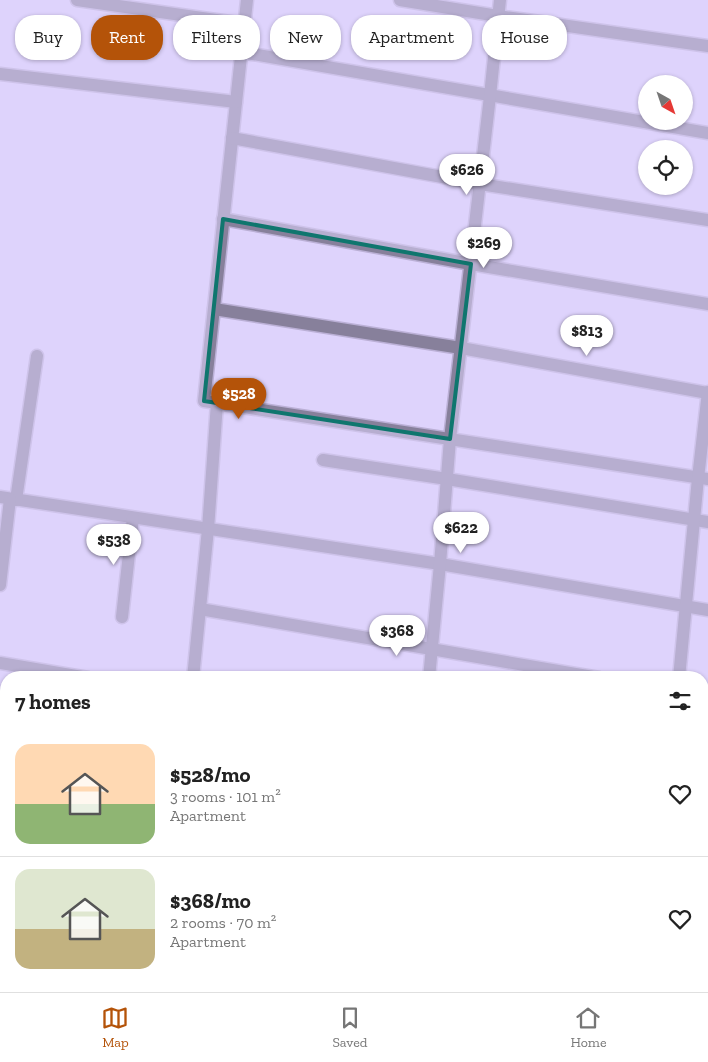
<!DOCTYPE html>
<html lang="en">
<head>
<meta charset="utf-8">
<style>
	body { margin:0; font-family:"Zilla Slab",serif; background:#f6f6f6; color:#222; height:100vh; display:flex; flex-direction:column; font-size:19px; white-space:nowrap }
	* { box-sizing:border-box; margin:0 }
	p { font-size:16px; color:#767676 }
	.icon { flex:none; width:28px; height:28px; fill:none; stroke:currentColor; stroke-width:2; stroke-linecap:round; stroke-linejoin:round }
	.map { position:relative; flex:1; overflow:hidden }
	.details { position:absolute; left:0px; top:671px; width:709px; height:321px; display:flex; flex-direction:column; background:#fff; border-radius:20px 20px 0 0; box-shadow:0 1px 4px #0004 }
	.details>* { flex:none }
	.guide { position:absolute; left:15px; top:15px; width:679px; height:45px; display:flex; gap:10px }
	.needle { width:32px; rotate:140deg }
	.buttons { position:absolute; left:638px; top:75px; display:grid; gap:10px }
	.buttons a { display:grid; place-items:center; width:55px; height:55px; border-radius:50%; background:#fff; box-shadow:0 1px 4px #0004; font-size:25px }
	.price { position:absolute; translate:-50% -42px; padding:0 11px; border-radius:18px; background:#fff; color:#222; font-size:16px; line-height:32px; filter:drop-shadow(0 1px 2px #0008) }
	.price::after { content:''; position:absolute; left:50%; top:30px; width:15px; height:11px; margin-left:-8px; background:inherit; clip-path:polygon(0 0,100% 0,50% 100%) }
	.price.on { background:#b45309; color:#fff }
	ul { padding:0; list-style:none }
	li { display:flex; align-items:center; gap:15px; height:125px; padding:0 15px }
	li+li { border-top:1px solid #e0e0e0 }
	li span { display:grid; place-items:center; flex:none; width:140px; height:100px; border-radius:15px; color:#555 }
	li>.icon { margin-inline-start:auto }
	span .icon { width:60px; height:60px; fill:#fffc; stroke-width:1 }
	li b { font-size:21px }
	h2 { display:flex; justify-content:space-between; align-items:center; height:60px; padding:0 15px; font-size:21px }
	.tag { padding:0 18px; border-radius:20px; background:#fff; box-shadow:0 1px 4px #0004; font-size:18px; line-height:45px }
	.tag.on { background:#b45309; color:#fff }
	.menu { display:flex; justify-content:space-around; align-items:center; height:70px; border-top:1px solid #e0e0e0; background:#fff; font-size:14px; color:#767676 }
	.menu a { display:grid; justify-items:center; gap:2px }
	.menu .on { color:#b45309 }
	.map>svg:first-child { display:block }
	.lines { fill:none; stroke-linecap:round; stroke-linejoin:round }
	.minor-casing { stroke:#bbb0d6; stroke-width:15 }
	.minor { stroke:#87809b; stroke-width:12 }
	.marked { fill:none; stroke:#0f766e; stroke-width:4; stroke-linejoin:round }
</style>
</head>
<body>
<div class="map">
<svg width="708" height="992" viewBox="0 0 708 992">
	<rect width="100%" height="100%" fill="#ded3fc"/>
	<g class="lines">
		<g class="minor-casing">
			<g id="minor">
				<path d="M77 0 244 24"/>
				<path d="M247 0 204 401 708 479"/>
				<path d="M400 0 498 16 708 46"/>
				<path d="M241 52 708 133"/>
				<path d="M0 74 236 102"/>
				<path d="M232 138 480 184 708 220"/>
				<path d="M223 219 471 264 708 304"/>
				<path d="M214 309 461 348 708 393"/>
				<path d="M323 460 447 479 708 522"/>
				<path d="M0 497 440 564 708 610"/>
				<path d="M16 500 37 356"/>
				<path d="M0 585 10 499"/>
				<path d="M200 609 599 678"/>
				<path d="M122 617 133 518"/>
				<path d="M0 663 88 678"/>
				<path d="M193 678 208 529 217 403"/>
				<path d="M429 678 440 564 450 439 490 96 500 0"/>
				<path d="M679 678 698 478 708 392"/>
				<path d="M702 695 708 696"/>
				<path d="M0 751 6 752"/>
				<path d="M702 780 708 781"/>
				<path d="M0 844 6 845"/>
				<path d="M702 867 708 868"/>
				<path d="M0 899H6"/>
				<path d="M0 948H6"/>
				<path d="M702 952 708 953"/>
				<path d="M498 986 540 992"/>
				<path d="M78 992 79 986"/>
				<path d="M158 992 159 986"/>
				<path d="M231 992V986"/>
				<path d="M308 992V986"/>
				<path d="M399 992V986"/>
				<path d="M648 992V986"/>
			</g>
		</g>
		<use href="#minor" class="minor"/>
	</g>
	<path d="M0 0H708V992H0ZM223 219 471 264 450 439 204 401Z" fill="#ded3fc" fill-opacity=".55" fill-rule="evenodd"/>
	<path class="marked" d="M223 219 471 264 450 439 204 401Z"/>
</svg>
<div class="buttons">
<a><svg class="needle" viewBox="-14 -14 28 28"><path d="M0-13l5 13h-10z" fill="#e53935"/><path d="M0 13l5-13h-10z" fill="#767676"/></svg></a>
<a><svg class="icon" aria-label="locate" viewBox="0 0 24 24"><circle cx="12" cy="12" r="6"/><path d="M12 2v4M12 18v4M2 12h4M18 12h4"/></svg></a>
</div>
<b class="price" style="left:467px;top:196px">$626</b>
<b class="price" style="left:484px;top:269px">$269</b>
<b class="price" style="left:587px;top:357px">$813</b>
<b class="price on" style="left:239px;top:420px">$528</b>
<b class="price" style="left:461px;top:554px">$622</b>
<b class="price" style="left:114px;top:566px">$538</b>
<b class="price" style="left:397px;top:657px">$368</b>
<div class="guide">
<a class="tag">Buy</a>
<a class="tag on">Rent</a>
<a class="tag">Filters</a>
<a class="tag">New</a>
<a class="tag">Apartment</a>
<a class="tag">House</a>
</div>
<section class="details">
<h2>7 homes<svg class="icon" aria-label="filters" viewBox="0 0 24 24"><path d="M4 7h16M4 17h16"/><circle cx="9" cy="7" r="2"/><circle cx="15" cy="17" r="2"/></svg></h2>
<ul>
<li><span style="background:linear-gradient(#ffd9b3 60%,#8fb573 0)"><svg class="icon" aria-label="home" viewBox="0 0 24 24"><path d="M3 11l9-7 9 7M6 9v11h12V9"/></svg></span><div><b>$528/mo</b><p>3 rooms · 101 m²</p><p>Apartment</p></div><svg class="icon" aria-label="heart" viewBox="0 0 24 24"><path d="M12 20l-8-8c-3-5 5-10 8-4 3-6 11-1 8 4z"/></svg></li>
<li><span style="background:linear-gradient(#dfe7d0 60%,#c2b280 0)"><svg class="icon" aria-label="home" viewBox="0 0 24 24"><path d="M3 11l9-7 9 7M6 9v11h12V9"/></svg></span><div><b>$368/mo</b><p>2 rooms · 70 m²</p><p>Apartment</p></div><svg class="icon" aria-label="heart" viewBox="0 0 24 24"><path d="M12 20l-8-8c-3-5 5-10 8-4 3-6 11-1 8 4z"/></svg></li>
</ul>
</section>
</div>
<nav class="menu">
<a class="on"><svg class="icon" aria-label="map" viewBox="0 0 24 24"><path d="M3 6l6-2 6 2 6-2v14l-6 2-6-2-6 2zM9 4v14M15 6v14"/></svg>Map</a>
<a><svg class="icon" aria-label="saved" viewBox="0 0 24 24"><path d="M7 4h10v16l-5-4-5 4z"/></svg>Saved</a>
<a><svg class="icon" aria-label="home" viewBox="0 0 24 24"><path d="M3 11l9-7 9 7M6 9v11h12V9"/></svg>Home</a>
</nav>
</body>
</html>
